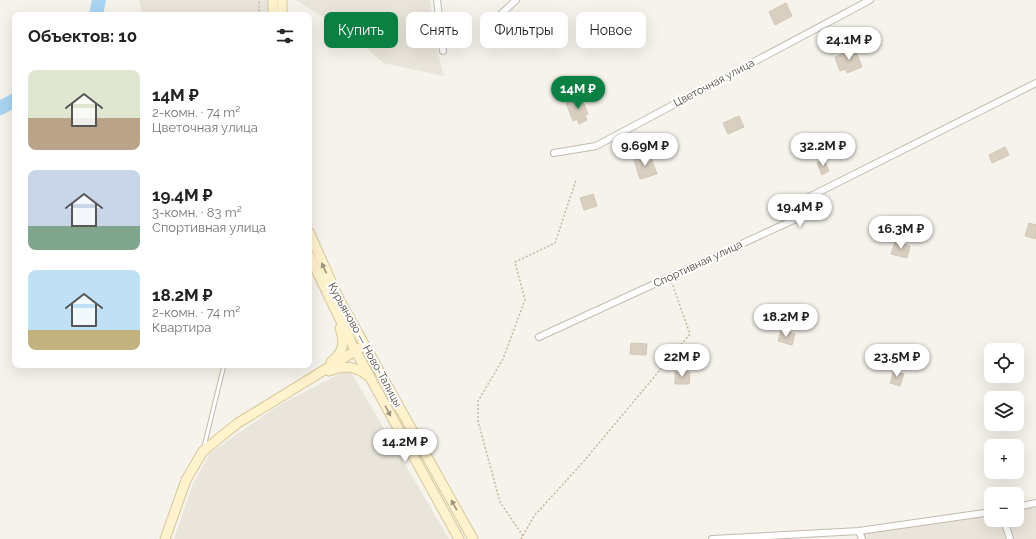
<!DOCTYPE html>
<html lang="ru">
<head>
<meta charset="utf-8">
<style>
	body { margin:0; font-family:Raleway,sans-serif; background:#f6f6f6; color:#222; height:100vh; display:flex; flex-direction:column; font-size:15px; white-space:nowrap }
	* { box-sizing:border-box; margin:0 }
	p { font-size:13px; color:#767676 }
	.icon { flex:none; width:22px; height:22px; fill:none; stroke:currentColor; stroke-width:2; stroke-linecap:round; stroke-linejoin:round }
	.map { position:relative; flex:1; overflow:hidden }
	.drawer { position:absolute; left:12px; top:12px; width:300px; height:356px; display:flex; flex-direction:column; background:#fff; border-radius:8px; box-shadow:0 4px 16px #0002 }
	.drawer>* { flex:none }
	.guide { position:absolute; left:324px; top:12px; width:380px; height:36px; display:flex; gap:8px }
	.fabs { position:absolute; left:984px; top:343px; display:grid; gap:8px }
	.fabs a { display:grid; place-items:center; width:40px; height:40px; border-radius:8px; background:#fff; box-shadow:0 4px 16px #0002; font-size:20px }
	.price { position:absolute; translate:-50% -34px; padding:0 9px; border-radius:14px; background:#fff; color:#222; font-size:13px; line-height:26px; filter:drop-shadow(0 1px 2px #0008) }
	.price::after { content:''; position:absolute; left:50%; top:24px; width:12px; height:9px; margin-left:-6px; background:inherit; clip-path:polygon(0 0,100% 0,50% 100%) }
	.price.current { background:#0b8043; color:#fff }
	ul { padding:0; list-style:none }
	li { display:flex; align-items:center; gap:12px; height:100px; padding:0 16px }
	li span { display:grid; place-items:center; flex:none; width:112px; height:80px; border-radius:8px; color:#555 }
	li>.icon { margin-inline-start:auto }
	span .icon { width:48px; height:48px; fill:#fffc; stroke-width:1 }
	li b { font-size:17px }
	h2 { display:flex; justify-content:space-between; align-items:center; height:48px; padding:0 16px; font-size:17px }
	.chip { padding:0 14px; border-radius:8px; background:#fff; box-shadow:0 4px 16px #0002; font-size:14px; line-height:36px }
	.chip.current { background:#0b8043; color:#fff }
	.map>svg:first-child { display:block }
	.residential { fill:#eae5da }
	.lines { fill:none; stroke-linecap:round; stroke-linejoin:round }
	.river { stroke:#a9d4f2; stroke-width:14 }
	.building { fill:#d8cfc1; stroke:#d3c7b4 }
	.service-casing { stroke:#c2bbae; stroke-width:5 }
	.minor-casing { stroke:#c2bbae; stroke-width:8 }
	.secondary-casing { stroke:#d6c79b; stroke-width:11 }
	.path { stroke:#c4b79f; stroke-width:1.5; stroke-dasharray:2 2; stroke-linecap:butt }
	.service { stroke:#fff; stroke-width:3 }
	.minor { stroke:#fff; stroke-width:6 }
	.secondary { stroke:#fff3cd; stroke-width:9 }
	.oneway { fill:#9c937c }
	.labels { text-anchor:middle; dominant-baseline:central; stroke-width:4; stroke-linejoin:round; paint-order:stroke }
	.street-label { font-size:11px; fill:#4b4439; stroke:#fff }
</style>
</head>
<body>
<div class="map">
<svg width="1036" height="539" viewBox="0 0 1036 539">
	<rect width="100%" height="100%" fill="#f6f3ec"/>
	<g class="residential">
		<path d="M139 0H268L269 15H142Z"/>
		<path d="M296 0H430L437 49 444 76 383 63 356 38Z"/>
		<path d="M349 369 449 539H174L193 484 210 453 279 405Z"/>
		<path d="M1036 505V539H1013L1006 520H1017V509Z"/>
		<path d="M991 514V520H1002L1009 539H864L862 532Z"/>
	</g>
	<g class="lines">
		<g class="river">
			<path d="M96 15 99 0"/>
			<path d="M0 108 15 100"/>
		</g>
	</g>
	<g class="building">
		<path d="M786 3 792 16 775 25 769 12Z"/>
		<path d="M426 18 428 41 414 42 412 19Z"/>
		<path d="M855 49 862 67 847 73 846 69 840 71 835 57Z"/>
		<path d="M581 97 588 114 585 115 587 120 579 124 577 119 573 121 566 103Z"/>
		<path d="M739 116 744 127 728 134 723 123Z"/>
		<path d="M1005 147 1009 155 992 163 989 155Z"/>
		<path d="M650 155 657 174 640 179 634 160Z"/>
		<path d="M824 160 829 171 822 175 817 163Z"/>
		<path d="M593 194 597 206 584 210 580 198Z"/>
		<path d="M1029 223 1036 225V239L1025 236Z"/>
		<path d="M895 242 910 246 907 258 891 254Z"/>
		<path d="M781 330 795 334 792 345 778 341Z"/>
		<path d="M631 343 647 344 646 355 630 354Z"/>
		<path d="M894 371 904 374 900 386 890 383Z"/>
		<path d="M675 372H690L689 384H675Z"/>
	</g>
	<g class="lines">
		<g class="service-casing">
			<path id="service" d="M204 447 224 365"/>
		</g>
		<g class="minor-casing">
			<g id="minor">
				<path d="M437 0 443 51"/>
				<path d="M498 17 516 0"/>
				<path d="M554 153 596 146 870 0"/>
				<path d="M539 337 800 217 803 200 1036 83"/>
				<path d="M1017 507 1036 503"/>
				<path d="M1004 520 1010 539"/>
				<path d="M859 531 862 539"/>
				<path d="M712 539 859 531 991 512"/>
			</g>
		</g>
		<g class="secondary-casing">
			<g id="secondary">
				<path d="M273 0V15"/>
				<path d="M282 0V15"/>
				<path d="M309 232 340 301 473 539"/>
				<path d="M309 255 355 350 459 539"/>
				<path d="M331 362C344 352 345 342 340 328"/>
				<path d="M329 371C345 365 354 366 367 375"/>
				<path d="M165 539 186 480 203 451 238 423 360 348"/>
			</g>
		</g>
		<g class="path">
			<path d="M257 15 259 11V0"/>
			<path d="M523 536 500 502 478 421V401L503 359 525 300 515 262 555 243 576 180"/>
			<path d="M521 539 534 516 584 461 690 334 672 283"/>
		</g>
		<use href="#service" class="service"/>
		<use href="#minor" class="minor"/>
		<use href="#secondary" class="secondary"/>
	</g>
	<defs><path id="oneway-solid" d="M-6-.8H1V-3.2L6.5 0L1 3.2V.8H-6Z"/></defs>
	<g class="oneway">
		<use href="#oneway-solid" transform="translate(324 268) rotate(-115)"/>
		<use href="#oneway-solid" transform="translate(388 411) rotate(62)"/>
		<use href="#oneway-solid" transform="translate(454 505) rotate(-119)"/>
	</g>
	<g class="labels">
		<g class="street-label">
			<text transform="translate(714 83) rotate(-28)">Цветочная улица</text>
			<text transform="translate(698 264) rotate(-25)">Спортивная улица</text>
			<text transform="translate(365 345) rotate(61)">Курьяново — Ново-Талицы</text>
		</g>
	</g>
</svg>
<div class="fabs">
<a><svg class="icon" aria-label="locate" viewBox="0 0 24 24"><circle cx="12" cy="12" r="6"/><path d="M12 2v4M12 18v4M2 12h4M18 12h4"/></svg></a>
<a><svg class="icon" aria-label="layers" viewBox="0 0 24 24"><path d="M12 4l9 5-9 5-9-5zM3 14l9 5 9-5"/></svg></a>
<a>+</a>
<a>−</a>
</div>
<b class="price" style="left:849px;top:61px">24.1M ₽</b>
<b class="price current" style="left:578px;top:110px">14M ₽</b>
<b class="price" style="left:645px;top:167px">9.69M ₽</b>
<b class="price" style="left:823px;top:167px">32.2M ₽</b>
<b class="price" style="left:800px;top:228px">19.4M ₽</b>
<b class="price" style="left:901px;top:250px">16.3M ₽</b>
<b class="price" style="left:786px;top:338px">18.2M ₽</b>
<b class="price" style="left:682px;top:378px">22M ₽</b>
<b class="price" style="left:897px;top:378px">23.5M ₽</b>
<b class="price" style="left:405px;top:463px">14.2M ₽</b>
<div class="guide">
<a class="chip current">Купить</a>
<a class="chip">Снять</a>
<a class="chip">Фильтры</a>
<a class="chip">Новое</a>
</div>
<section class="drawer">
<h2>Объектов: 10<svg class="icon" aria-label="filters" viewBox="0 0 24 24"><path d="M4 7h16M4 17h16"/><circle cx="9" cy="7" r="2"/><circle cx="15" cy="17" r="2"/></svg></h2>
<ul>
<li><span style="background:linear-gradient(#dfe7d0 60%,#b9a48a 0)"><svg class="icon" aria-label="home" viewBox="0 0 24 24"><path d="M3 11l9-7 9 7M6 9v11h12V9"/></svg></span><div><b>14M ₽</b><p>2-комн. · 74 m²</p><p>Цветочная улица</p></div></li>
<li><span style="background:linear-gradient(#c9d6e8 70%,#7fa58c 0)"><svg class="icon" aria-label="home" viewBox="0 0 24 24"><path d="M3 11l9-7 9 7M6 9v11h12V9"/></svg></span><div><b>19.4M ₽</b><p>3-комн. · 83 m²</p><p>Спортивная улица</p></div></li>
<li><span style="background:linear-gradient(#bfe0f5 75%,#c2b280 0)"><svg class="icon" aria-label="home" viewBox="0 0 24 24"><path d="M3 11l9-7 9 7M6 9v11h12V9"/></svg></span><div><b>18.2M ₽</b><p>2-комн. · 74 m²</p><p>Квартира</p></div></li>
</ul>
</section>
</div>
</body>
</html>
